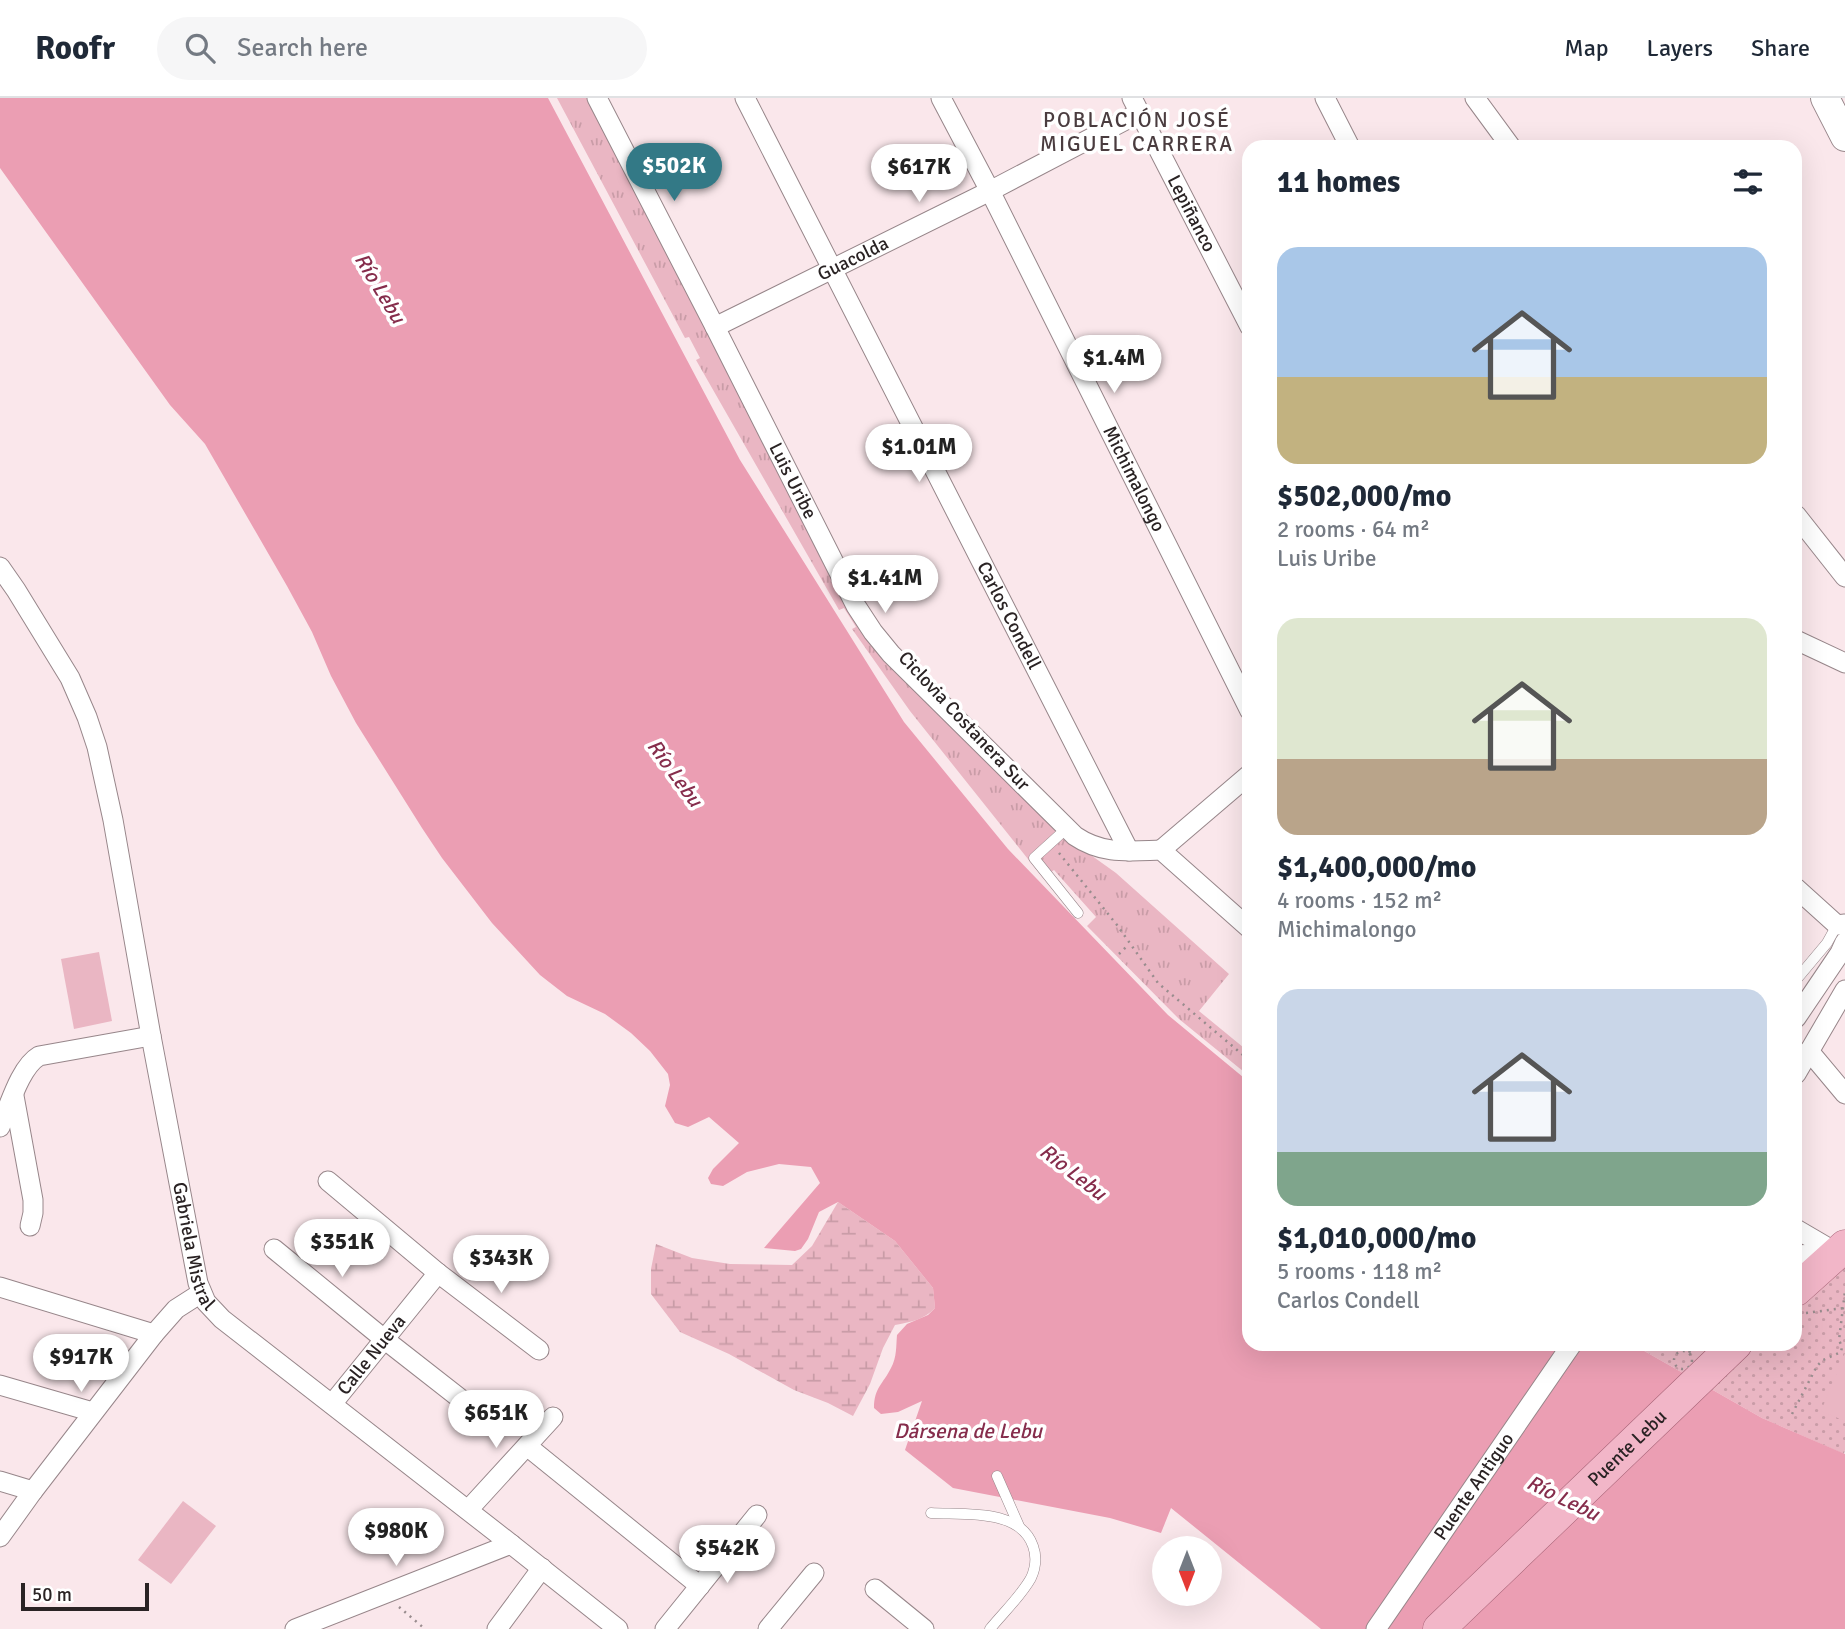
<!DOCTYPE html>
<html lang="en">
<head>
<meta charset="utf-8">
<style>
	body { margin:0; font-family:Signika,sans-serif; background:#f6f6f7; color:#1f2937; height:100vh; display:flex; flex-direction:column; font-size:26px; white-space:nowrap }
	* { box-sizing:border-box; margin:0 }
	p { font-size:23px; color:#747a83 }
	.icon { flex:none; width:38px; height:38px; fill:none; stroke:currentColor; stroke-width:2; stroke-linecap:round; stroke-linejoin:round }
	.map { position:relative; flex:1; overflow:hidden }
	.sheet { position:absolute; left:1242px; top:42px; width:560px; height:1211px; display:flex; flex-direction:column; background:#fff; border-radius:21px; box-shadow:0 7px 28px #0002 }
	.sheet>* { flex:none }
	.needle { width:46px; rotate:180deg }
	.tools { position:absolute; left:1152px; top:1438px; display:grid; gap:14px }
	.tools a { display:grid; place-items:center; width:70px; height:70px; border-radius:50%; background:#fff; box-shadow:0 7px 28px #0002; font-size:35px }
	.scale { position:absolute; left:21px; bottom:18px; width:128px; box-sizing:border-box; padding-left:7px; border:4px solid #2a2324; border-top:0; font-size:19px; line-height:24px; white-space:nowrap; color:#2a2324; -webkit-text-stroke:5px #fff; paint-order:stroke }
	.price { position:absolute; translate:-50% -60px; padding:0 16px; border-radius:24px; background:#fff; color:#222; font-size:23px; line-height:46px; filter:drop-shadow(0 2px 4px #0008) }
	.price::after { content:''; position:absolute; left:50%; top:42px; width:21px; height:16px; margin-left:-10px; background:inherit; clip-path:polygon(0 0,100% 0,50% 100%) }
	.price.current { background:#337986; color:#fff }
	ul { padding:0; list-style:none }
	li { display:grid; align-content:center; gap:14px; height:371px; padding:0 35px }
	li span { display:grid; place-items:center; height:217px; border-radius:21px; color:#555 }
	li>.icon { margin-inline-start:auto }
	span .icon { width:126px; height:126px; fill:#fffc; stroke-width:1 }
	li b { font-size:30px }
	h2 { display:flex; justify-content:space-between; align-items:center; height:84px; padding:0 35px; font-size:30px }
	header { display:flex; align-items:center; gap:42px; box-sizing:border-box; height:98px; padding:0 35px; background:#fff; border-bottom:2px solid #e0e1e3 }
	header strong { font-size:33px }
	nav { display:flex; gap:38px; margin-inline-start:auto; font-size:24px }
	.search { width:490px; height:63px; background:#f6f6f7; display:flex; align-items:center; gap:18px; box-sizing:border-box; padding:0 24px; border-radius:38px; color:#747a83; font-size:26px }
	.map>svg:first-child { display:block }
	.grass { fill:url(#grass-dots) }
	.wetland { fill:url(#wetland-marsh) }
	.park { fill:url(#park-tufts) }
	.pitch { fill:#eab6c3 }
	.water { fill:#eb9eb3 }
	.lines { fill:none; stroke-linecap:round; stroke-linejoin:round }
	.lane-casing { stroke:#97868a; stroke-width:11 }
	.street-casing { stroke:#97868a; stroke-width:21 }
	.secondary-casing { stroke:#97868a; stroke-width:30 }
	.primary-casing { stroke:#a76377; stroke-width:33 }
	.path { stroke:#998c8e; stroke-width:2.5; stroke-dasharray:2 5; stroke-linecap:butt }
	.lane { stroke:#fff; stroke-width:10 }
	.street { stroke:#fff; stroke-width:19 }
	.secondary { stroke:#fff; stroke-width:28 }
	.primary { stroke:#f2b6c8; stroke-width:32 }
	.labels { text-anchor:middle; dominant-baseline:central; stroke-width:7; stroke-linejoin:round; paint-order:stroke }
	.street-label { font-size:19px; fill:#2a2324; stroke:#fff }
	.neighbourhood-label { font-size:21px; letter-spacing:2px; fill:#4a3c3f; stroke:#fff }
	.water-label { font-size:21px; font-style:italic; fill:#862d4c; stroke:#fff }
</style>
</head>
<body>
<header>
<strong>Roofr</strong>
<div class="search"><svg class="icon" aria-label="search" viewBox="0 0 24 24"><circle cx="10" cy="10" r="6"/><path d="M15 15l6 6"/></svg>Search here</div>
<nav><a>Map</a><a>Layers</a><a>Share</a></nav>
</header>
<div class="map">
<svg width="1845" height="1531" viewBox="0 0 1845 1531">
	<defs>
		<pattern id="grass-dots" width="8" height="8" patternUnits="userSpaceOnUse" patternTransform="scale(1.75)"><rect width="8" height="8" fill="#eab6c3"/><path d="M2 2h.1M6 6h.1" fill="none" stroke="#c99ca7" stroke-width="1.8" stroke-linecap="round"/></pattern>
		<pattern id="wetland-marsh" width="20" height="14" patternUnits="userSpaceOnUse" patternTransform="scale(1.75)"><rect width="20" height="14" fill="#eab6c3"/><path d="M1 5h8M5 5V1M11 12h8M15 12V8" fill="none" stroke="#c99ca7"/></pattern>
		<pattern id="park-tufts" width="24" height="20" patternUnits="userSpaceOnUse" patternTransform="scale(1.75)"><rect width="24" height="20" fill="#eab6c3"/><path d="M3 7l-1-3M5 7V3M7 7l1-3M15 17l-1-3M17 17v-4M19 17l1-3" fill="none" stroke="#c99ca7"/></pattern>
	</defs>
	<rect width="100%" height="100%" fill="#fae7eb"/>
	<path class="grass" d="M1796 1141 1845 1170V1352L1844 1356 1762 1320 1632 1246H1796Z"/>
	<path class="wetland" d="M838 1104 895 1143 933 1190 935 1210C924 1222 910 1224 895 1227L883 1250 870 1286 853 1318 828 1305 794 1292 729 1256 680 1234 651 1196V1171L656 1146 692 1160 730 1166 792 1167 812 1148Z"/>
	<path class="park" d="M557 0H590L859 521 1088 755 1116 775 1229 876 1199 913 1249 954V978L1179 921 1087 828 1096 819 1054 772 1043 780 910 613 852 531 856 529 844 510 839 512 696 262 700 260 689 239 685 240Z"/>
	<g class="pitch">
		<path d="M99 854 112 923 74 931 61 861Z"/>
		<path d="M1845 1255V1323L1821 1313Z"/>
		<path d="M183 1403 216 1428 171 1486 138 1462Z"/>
	</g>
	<path class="water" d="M0 0H548L740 362 904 624 1008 751 1168 917 1249 984 1250 1246H1632L1762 1320 1845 1356V1531H1321L1171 1410 1161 1435 1110 1420 953 1390 905 1352 922 1303 898 1314 881 1316 874 1310C874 1290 883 1286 891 1270 897 1259 896 1248 897 1237L907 1226 928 1217 935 1210 933 1190 895 1143 838 1104 819 1114 808 1141 801 1151 795 1153 764 1150 820 1085 811 1069 779 1066 747 1074 723 1088 711 1086 708 1080 713 1071 739 1045 709 1019 688 1029 675 1025 665 1008 670 987 668 976 650 953 631 935 605 916 567 898 540 877 492 825 442 760 422 730 356 625 331 578 312 534 287 488 205 346 170 307 0 70Z"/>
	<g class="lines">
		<g class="lane-casing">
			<g id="lane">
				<path d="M1066 731 1034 760 1078 815"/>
				<path d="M1796 882 1827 845 1837 827"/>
				<path d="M997 1378 1019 1428"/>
				<path d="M931 1415C963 1417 1020 1410 1033 1448 1037 1459 1036 1469 1031 1480 1021 1498 1003 1515 990 1531"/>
			</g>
		</g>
		<g class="street-casing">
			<g id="street">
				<path id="s1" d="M597 0 715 229 856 508 873 534 891 556 1075 738C1103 757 1129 753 1161 752L1250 831"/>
				<path id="s2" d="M745 0 1129 753"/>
				<path id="s3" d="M941 0 990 93 1250 613"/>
				<path id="s4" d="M1132 0 1250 229"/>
				<path d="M1325 0 1350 49"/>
				<path d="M1475 0 1511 49"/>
				<path id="s5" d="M715 229 990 93 1139 15"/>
				<path d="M1796 417 1845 479"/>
				<path id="s6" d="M0 469 16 492 70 580 87 619 97 649 113 722 151 938 198 1185 206 1204 222 1221 511 1446 618 1531"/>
				<path d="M1796 542 1845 565"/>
				<path d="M1161 752 1250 676"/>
				<path d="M1796 790 1837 827 1845 826"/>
				<path d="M1796 920 1840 855 1845 844"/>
				<path d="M1809 953 1845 996"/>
				<path d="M1796 976 1845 892"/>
				<path d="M14 998 33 1102V1115L30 1128"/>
				<path d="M0 1029C9 1009 20 969 39 958L151 938"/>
				<path d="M328 1083 438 1175 539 1252"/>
				<path d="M1796 1131 1837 1155"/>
				<path d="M274 1151 384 1241 485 1320"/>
				<path d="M1796 1157 1836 1155"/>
				<path d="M0 1189 154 1236"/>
				<path d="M0 1287 93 1314"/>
				<path id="s7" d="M332 1306 438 1175"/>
				<path d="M527 1348 700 1488"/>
				<path d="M0 1383 33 1393"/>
				<path d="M468 1412 553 1319"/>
				<path d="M0 1439 33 1393 154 1236 176 1211 201 1195"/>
				<path d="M875 1491 924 1531"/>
				<path d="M295 1531 511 1446"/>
				<path d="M497 1531 542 1470"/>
				<path d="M665 1531 757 1417"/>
				<path d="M768 1531 814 1475"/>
				<path id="s8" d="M1376 1531 1572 1246"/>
			</g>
		</g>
		<g class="secondary-casing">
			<path id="secondary" d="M1825 0 1845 39"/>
		</g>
		<g class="primary-casing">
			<g id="primary">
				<path d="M1796 1192 1845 1148"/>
				<path id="s9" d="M1439 1531 1736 1246"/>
			</g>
		</g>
		<g class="path">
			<path d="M1059 755 1117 827 1158 885 1250 963"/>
			<path d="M1119 856 1127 848"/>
			<path d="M1806 1215 1844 1210"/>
			<path d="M1688 1246 1690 1256"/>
			<circle cx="1683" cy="1262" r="9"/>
			<path d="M1792 1316 1817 1268 1823 1262 1841 1254 1842 1249 1839 1242 1845 1193"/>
			<path d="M399 1509 425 1531"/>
		</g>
		<use href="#lane" class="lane"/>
		<use href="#street" class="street"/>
		<use href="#secondary" class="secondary"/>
		<use href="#primary" class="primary"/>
	</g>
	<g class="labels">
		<g class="street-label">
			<text stroke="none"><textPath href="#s4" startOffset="130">Lepiñanco</textPath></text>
			<text stroke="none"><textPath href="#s5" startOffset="154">Guacolda</textPath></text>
			<text stroke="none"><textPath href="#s3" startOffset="427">Michimalongo</textPath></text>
			<text stroke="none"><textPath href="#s1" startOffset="430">Luis Uribe</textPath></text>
			<text stroke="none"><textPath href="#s2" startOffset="581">Carlos Condell</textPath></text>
			<text transform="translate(964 623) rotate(47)">Ciclovia Costanera Sur</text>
			<text stroke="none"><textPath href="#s6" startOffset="714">Gabriela Mistral</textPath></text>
			<text stroke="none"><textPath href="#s7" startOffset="63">Calle Nueva</textPath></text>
			<text stroke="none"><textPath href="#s9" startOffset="261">Puente Lebu</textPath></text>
			<text stroke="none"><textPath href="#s8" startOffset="173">Puente Antiguo</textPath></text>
		</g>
		<g class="neighbourhood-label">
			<text x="1137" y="22">POBLACIÓN JOSÉ<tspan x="1137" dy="24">MIGUEL CARRERA</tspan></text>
		</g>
		<g class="water-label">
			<text transform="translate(380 190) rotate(59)">Río Lebu</text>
			<text transform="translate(675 675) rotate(54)">Río Lebu</text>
			<text transform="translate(1073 1074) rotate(38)">Río Lebu</text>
			<text x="968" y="1333">Dársena de Lebu</text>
			<text transform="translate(1563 1400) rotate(26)">Río Lebu</text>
		</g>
	</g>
</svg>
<div class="tools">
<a><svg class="needle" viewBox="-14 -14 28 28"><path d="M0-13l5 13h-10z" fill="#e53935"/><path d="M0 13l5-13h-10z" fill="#747a83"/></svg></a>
</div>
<div class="scale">50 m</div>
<b class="price current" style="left:674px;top:105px">$502K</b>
<b class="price" style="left:919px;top:106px">$617K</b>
<b class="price" style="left:1114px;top:297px">$1.4M</b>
<b class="price" style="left:919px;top:386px">$1.01M</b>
<b class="price" style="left:885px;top:517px">$1.41M</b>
<b class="price" style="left:342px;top:1181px">$351K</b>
<b class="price" style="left:501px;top:1197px">$343K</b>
<b class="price" style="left:81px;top:1296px">$917K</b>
<b class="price" style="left:496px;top:1352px">$651K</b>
<b class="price" style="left:396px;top:1470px">$980K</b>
<b class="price" style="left:727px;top:1487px">$542K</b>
<section class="sheet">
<h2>11 homes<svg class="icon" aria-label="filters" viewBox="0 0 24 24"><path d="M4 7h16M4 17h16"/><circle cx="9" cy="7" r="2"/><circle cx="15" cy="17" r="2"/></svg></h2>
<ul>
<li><span style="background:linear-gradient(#a9c7e8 60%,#c2b280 0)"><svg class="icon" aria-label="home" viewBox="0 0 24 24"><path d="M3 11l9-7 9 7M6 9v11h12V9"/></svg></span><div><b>$502,000/mo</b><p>2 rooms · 64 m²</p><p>Luis Uribe</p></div></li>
<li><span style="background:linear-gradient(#dfe7d0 65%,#b9a48a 0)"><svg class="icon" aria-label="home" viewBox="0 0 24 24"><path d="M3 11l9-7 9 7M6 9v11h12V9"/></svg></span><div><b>$1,400,000/mo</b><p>4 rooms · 152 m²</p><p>Michimalongo</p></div></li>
<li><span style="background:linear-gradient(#c9d6e8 75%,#7fa58c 0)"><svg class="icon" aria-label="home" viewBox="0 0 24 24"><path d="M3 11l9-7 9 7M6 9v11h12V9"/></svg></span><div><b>$1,010,000/mo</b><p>5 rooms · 118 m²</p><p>Carlos Condell</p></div></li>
</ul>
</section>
</div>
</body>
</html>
